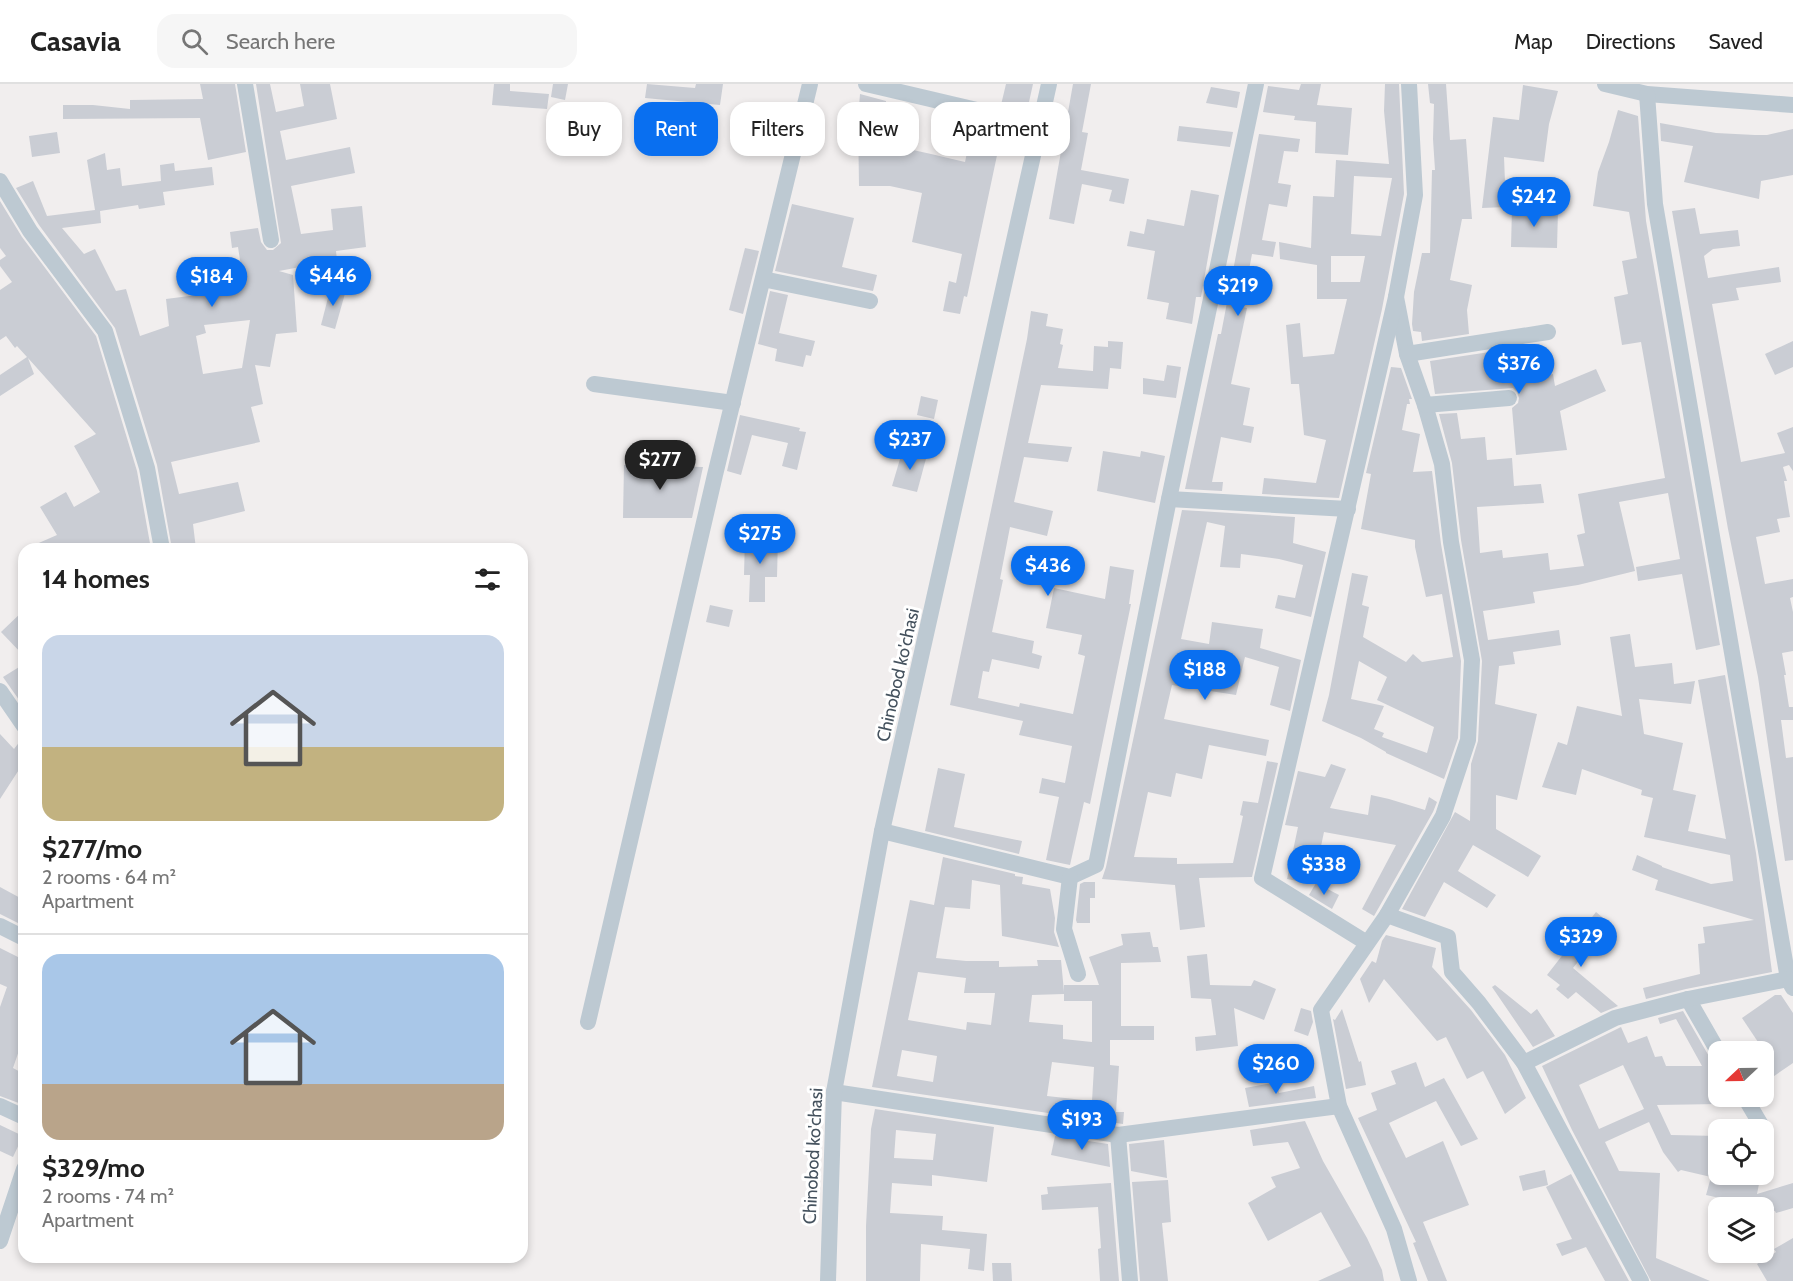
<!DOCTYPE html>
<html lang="en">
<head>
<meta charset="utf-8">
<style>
	body { margin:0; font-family:Cabin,sans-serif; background:#f6f6f6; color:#222; height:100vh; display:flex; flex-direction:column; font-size:22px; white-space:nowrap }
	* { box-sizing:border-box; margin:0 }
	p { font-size:20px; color:#767676 }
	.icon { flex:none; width:33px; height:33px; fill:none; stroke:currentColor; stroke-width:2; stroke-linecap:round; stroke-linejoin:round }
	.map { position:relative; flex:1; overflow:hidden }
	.sheet { position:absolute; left:18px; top:459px; width:510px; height:720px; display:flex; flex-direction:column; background:#fff; border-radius:18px; box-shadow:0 3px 9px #0003 }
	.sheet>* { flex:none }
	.hud { position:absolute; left:546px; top:18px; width:570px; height:54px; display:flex; gap:12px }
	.needle { width:39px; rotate:248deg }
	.fabs { position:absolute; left:1708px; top:957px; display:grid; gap:12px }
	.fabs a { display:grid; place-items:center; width:66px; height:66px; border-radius:12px; background:#fff; box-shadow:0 3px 9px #0003; font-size:30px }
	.price { position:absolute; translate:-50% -51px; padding:0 14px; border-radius:21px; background:#096ff0; color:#fff; font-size:20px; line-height:39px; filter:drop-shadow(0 2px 3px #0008) }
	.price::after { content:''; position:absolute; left:50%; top:36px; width:18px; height:14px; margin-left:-9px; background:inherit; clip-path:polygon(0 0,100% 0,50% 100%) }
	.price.current { background:#222; color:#fff }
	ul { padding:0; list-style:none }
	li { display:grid; align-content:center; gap:12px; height:318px; padding:0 24px }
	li+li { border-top:2px solid #e0e0e0 }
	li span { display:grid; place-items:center; height:186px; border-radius:18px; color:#555 }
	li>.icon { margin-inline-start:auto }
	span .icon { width:108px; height:108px; fill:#fffc; stroke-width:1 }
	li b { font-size:26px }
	h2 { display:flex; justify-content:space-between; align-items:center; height:72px; padding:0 24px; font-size:26px }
	.pill { padding:0 21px; border-radius:18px; background:#fff; box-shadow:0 3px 9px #0003; font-size:21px; line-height:54px }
	.pill.current { background:#096ff0; color:#fff }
	header { display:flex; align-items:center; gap:36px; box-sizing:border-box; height:84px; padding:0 30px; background:#fff; border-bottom:2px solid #e0e0e0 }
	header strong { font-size:28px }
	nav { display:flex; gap:33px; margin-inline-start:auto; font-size:21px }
	.search { width:420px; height:54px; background:#f6f6f6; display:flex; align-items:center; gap:15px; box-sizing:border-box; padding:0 21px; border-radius:18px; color:#767676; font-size:22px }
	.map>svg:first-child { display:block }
	.building { fill:#cacdd4; fill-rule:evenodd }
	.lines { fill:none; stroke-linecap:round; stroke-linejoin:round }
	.minor { stroke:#bdc9d2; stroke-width:16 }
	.labels { text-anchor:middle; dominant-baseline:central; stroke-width:6; stroke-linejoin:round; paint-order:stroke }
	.street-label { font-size:18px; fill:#45525e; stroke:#fff }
</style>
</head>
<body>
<header>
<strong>Casavia</strong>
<div class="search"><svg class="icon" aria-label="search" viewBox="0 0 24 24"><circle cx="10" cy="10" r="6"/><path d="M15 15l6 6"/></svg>Search here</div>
<nav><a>Map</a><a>Directions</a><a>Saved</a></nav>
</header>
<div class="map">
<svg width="1793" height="1197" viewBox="0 0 1793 1197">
	<rect width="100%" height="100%" fill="#f1eeee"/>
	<g class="building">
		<path d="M200 0H235L246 68 208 76 200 34 63 35V21H93L130 25V16L203 15Z"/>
		<path d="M256 0H270L276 28 304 22 300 0H330L337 35 280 47 286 76 350 63 355 89 291 102 301 150 333 146 331 125 362 122 366 163 336 167 337 176 279 187 293 191 297 248 276 250 270 283 255 281 263 320 251 323 260 358 171 378 179 410 238 398 245 427 193 440 196 465H172L157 381 115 244 39 141 16 104 33 97 47 132 95 126 87 76 105 69 107 86 120 84 122 102 161 97 160 81 174 79 175 87 212 83 214 101 163 108 165 121 139 125 138 121 100 127 101 139 62 144 84 170 95 165 116 207 126 205 140 252 169 242 166 215 197 211 195 195 242 189 238 163 232 164 230 148 258 144 261 158 267 166H273L281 159ZM250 236 242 284 203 290 196 252 206 249 204 241Z"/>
		<path d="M494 0H510V7L549 10 547 25 492 21Z"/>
		<path d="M553 0H568L565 16 551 13Z"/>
		<path d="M647 0 695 4 696 0H723L720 21 645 14Z"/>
		<path d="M1006 0H1033L1027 27 1001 21Z"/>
		<path d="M1073 0H1091L1082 48 1088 49 1081 86 1129 95 1124 120 1109 117 1112 106 1082 100 1074 140 1049 135Z"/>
		<path d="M1301 0H1321L1317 21 1352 24 1348 71 1315 69 1316 38 1294 36 1295 32 1263 28 1268 2 1299 6Z"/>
		<path d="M1385 0H1399L1404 110 1382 225 1339 414 1262 410 1264 394 1316 399 1326 356 1304 351 1299 300H1291L1286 241 1300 239 1303 273 1334 270 1347 215H1317V181L1280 175 1279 158 1311 164 1313 112 1334 113 1336 76 1389 80 1384 27ZM1354 92 1392 94 1381 152 1351 150ZM1331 172H1365L1360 198H1331Z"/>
		<path d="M1428 0H1446L1450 56 1466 55 1472 135H1462L1450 196 1472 201 1467 226 1469 250 1422 257 1421 248 1413 247 1412 240 1414 208 1422 169H1430L1432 86H1435L1433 55 1434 20 1430 19Z"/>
		<path d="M1523 1 1558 7 1549 40 1544 78 1504 73 1506 123 1482 124 1493 33 1519 36Z"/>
		<path d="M1211 3 1240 8 1237 24 1206 19Z"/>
		<path d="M860 10 886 17V60L931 70 965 78 974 36 1003 43 967 213 964 212 960 230 943 227 949 197 956 199 962 170 912 158 922 109 890 102H859L858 35Z"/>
		<path d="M1618 26 1638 32 1646 137 1720 561 1696 566 1682 490 1638 497 1636 483 1680 475 1668 409 1619 418 1635 487 1578 501 1533 508 1535 519 1483 527 1488 556 1559 546 1561 561 1513 568 1515 580 1499 582 1495 620 1537 630 1517 716 1496 711V745L1541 772 1528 793 1473 761 1458 787 1496 811 1487 824 1444 798 1425 833 1402 825 1455 728 1470 737 1471 680 1478 657 1482 577 1461 456 1452 379 1439 330 1457 329 1461 355 1485 353 1487 376 1512 374 1514 402 1541 400 1544 419 1477 423 1480 469 1502 466 1503 474 1548 469 1550 486 1584 482 1577 451 1585 449 1578 410 1665 394 1641 258 1622 261 1614 213 1628 210 1622 177 1637 174 1629 128 1593 122 1598 88 1609 58Z"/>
		<path d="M1660 39 1716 49 1755 51H1767L1793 45V91L1761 97 1759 115 1684 98 1693 62 1661 57Z"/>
		<path d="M1179 42 1233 48 1230 63 1177 57Z"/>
		<path d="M57 48 60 69 32 73 29 52Z"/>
		<path d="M1259 50 1300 55 1298 68 1284 67 1278 99 1291 101 1287 123 1269 120 1262 156 1276 158 1273 173 1252 170 1242 223 1247 224 1231 300 1250 304 1243 341 1254 343 1251 359 1221 353 1212 398H1223L1222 407 1185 405 1218 250H1221Z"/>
		<path d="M1191 106 1219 111 1201 213H1196L1192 240 1166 235 1169 219 1147 215 1155 167 1127 162 1130 147 1144 150 1147 135 1184 142Z"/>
		<path d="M0 117 22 153 96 252 137 387 151 465H25L57 451 40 423 66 408 74 423 100 408 74 362 96 350 28 274 34 290 0 312V291L27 273 17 262 15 264 6 252 0 256V206L12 198 0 182V176L6 172 0 164Z"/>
		<path d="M792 120 854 134 842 183 877 191 873 207 775 187Z"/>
		<path d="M1512 124 1558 126 1557 164 1511 163Z"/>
		<path d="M1695 124 1700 150 1738 146 1740 162 1713 165 1704 172 1708 194 1779 183 1781 198 1736 204 1739 216 1712 220 1741 378 1785 369 1777 349 1793 343V387L1789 381 1783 383 1787 397H1784L1790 433 1777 435 1780 448 1756 453 1765 500 1793 495V513L1790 514 1793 528V567L1782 569 1786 591H1784L1789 623H1793V636H1781L1786 674 1793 673V776L1785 777 1758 593 1728 445 1672 127Z"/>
		<path d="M745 164 759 167 743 230 729 226Z"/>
		<path d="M331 202 346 206 335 245 321 241Z"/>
		<path d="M770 207 788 211 779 249 815 257 811 272 806 271 803 283 775 277 777 265 758 260Z"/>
		<path d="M1031 227 1048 230 1046 242 1063 245 1060 260 1063 261 1058 284 1093 287 1094 262 1108 263V257L1123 258 1121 285 1110 284 1108 305 1041 301 1028 359 1072 363 1068 378 1024 373 1014 418 1053 427 1047 452 1010 443 1000 495 1003 496 992 548 1034 557 1032 569 1042 572 1039 585 992 575 989 588 983 587 978 614 1019 623 1020 619 1073 630 1085 572 1078 570 1082 551 1046 544 1054 504 1105 515 1110 482 1134 486 1129 520H1131L1090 720 1084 718 1070 781 1046 776 1059 713 1039 709 1042 694 1065 699 1072 662 1019 651 1023 637 950 621 1027 255Z"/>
		<path d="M1793 257V283L1775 291 1765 270Z"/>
		<path d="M1516 264 1521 297 1553 290 1555 302 1596 285 1606 307 1560 327 1567 366 1516 371 1512 324 1518 319 1519 314 1517 308 1513 304 1435 310 1430 277Z"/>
		<path d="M1167 281 1181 283 1176 314 1143 310V294L1164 297Z"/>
		<path d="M1391 283 1401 284 1412 315H1409L1410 320H1407L1402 346 1420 350 1413 388 1432 387 1441 460 1461 577 1458 654 1444 695 1386 669V668L1361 654 1322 637 1329 611 1352 489 1368 492 1362 521 1369 523 1363 553 1406 578 1413 570 1422 578 1453 573 1442 510 1426 513 1415 463V456L1361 445 1371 390 1366 389ZM1359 577 1387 593 1377 616 1434 643 1427 669 1382 653 1384 649 1374 645 1384 622 1351 615Z"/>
		<path d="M921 312 938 316 934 335 917 331Z"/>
		<path d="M740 331 800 344 799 347 806 348 797 386 782 382 788 359 752 351 741 391 727 387Z"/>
		<path d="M903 365 927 371 917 408 892 402Z"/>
		<path d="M1103 367 1140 373 1141 367 1165 372 1155 419 1097 407Z"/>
		<path d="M624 381 703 383 692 434H623Z"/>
		<path d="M1182 426 1295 433 1293 459 1326 468 1311 533 1275 524 1278 511 1295 514 1303 481 1279 475 1241 470 1240 484 1220 483 1225 442 1207 438 1181 555 1209 560 1212 538 1263 545 1260 564 1301 576 1290 627 1270 621 1279 583 1245 573 1236 611 1172 601 1164 635 1269 656 1266 672 1209 661 1202 695 1176 689 1171 713 1148 708 1134 773 1177 774V780L1233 779 1243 732 1240 731 1243 717 1258 719 1267 677 1278 679 1252 793 1199 794 1205 843 1180 846 1175 801 1102 795 1106 783Z"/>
		<path d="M745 453 778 454 777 493H765V518H749L750 491H744Z"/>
		<path d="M710 521 733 526 729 543 706 538Z"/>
		<path d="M24 526V572L1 548Z"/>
		<path d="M1630 550 1635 583 1672 579 1674 600 1695 597 1691 620 1639 615 1644 650 1683 659 1673 706 1696 711 1688 747 1726 755 1698 596 1725 591 1756 769 1772 888 1686 905 1646 915 1643 904 1700 890 1698 860 1705 859 1703 843 1754 836 1655 806 1658 796 1632 786 1637 771 1662 782V783L1711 800 1733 797 1730 771 1644 753 1653 714 1641 711 1642 706 1582 685 1576 711 1542 703 1558 658 1567 661 1577 622 1622 632 1610 553Z"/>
		<path d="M24 580V623L3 593Z"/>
		<path d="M0 650 14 665 24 652V678L0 715Z"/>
		<path d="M1331 680 1346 685 1330 724 1368 731 1371 711 1389 715 1425 726 1429 713 1437 718 1433 728 1374 832 1362 825 1396 761 1324 748 1313 800 1287 795 1298 743 1285 741 1298 687 1325 693Z"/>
		<path d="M938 684 965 690 954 743 1022 757 1019 770 925 747Z"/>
		<path d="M943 773 1015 790V792L1023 793 1022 800 1050 805 1055 834 1054 848 1059 863 1002 852 1000 801 972 796 970 825 945 823 936 874 966 877H999V883L1038 882 1037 876H1061L1064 908V901H1099L1089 873 1123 861 1121 850 1150 848 1153 863H1158L1161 878 1121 879V942H1154V956H1110V981L1119 982 1116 1028H1124L1123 1040 872 1003 910 816 934 821ZM918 888 966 894 964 909H995L991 941 967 938 966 946 908 936ZM1064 910V917H1092V958L1063 955V941L1029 938 1032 911ZM902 966 937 972 933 998 897 992ZM1052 978 1094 983 1092 1017 1047 1012Z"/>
		<path d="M1084 798H1095V814H1090V839H1077L1076 836 1080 800Z"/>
		<path d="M1316 799 1339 811 1332 825 1309 811Z"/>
		<path d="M0 803 24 816V842L0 830Z"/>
		<path d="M1596 828 1609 839 1573 884 1618 922 1601 929 1576 908 1568 915 1556 905 1560 901 1547 891Z"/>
		<path d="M1386 851 1436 864 1432 883 1471 926 1505 971 1526 1014 1505 1030 1483 987 1467 995 1446 953 1437 957 1384 895 1369 919 1360 895 1372 877 1376 879 1382 857Z"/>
		<path d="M0 864 24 876V952L13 984 24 990V1021L0 1012V923L7 903 0 900Z"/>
		<path d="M1207 870 1210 901 1251 902 1254 896 1276 905 1264 936 1234 924 1238 962 1196 967 1195 953 1216 951 1211 915 1191 914 1187 872Z"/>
		<path d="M1495 901 1531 930 1537 925 1555 952 1533 963 1492 903Z"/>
		<path d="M1775 911H1781L1793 929V979L1764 999V967L1742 934Z"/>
		<path d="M1301 924 1311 927 1313 938 1308 952 1294 947Z"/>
		<path d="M1342 925 1359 978 1361 977 1366 1001 1346 1005 1333 935 1335 936Z"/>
		<path d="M1683 927 1710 974 1719 981V1020L1657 1021 1671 1051 1719 1052V1090H1761L1757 1110 1793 1099V1124L1776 1129 1775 1127 1764 1124 1706 1111 1711 1093 1681 1086 1678 1088 1663 1068 1649 1038 1605 1058 1619 1087 1660 1089 1656 1174 1710 1197H1651L1572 1046 1542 982 1621 943 1628 959 1647 952 1655 973 1662 972 1666 982H1702L1676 935 1660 940 1658 934ZM1623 981 1644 1025 1599 1045 1579 1001Z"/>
		<path d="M1416 978 1425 1003 1444 994 1478 1055 1461 1062 1436 1017 1389 1039 1406 1074 1443 1057 1469 1121 1423 1138 1447 1197H1428L1413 1159 1416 1158 1358 1034 1377 1026 1371 1009 1396 1000 1391 987Z"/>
		<path d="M1277 998 1279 1009 1314 1002 1316 1014 1249 1023 1245 1004Z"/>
		<path d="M875 1025 994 1043 987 1098 932 1091V1102L892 1099 890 1129 943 1132 942 1146 987 1150 984 1187 968 1185 970 1165 921 1160 920 1197H866V1142L871 1045ZM896 1046 936 1050 933 1076 894 1074Z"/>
		<path d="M1305 1037 1323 1077 1367 1154 1382 1186 1384 1197H1318L1351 1182 1321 1128 1268 1157 1248 1119 1276 1103 1271 1093 1300 1084 1288 1058 1253 1062 1250 1046Z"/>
		<path d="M0 1041 23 1052 13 1073 0 1067Z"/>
		<path d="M1055 1052 1108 1060 1110 1083 1051 1071Z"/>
		<path d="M1164 1056 1167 1094 1131 1087 1129 1060Z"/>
		<path d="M1545 1086 1548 1101 1523 1107 1519 1092Z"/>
		<path d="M1571 1090 1629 1197H1605L1586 1163 1562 1172 1556 1160 1572 1155 1546 1103Z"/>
		<path d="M1168 1096 1171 1138 1162 1139 1168 1197H1140L1132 1098Z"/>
		<path d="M1111 1099 1119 1197H1100L1098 1165 1101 1164 1098 1123 1042 1126 1041 1111 1048 1110 1047 1103Z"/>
		<path d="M1793 1154V1197H1767L1757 1180 1776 1168 1774 1165Z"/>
		<path d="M992 1179H1011L1012 1197H993Z"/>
	</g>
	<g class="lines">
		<g class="minor">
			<path d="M245 0 271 156"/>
			<path d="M866 0 1041 41"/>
			<path d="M1605 0 1647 10 1793 21"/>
			<path d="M1647 10 1655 120 1788 895 1793 904"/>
			<path d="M0 97 30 147 105 247 147 384 162 465"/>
			<path d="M763 195 870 217"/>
			<path d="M1396 213 1407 270 1425 321 1442 380 1451 458 1472 576 1468 656 1443 732 1387 831 1321 926 1339 1022 1394 1145 1409 1197"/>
			<path d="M1407 270 1548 248"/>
			<path d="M594 300 733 319"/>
			<path d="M1425 321 1509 314"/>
			<path d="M1169 415 1348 425"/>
			<path d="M0 607 24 642"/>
			<path d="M882 747 1070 793 1096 781 1169 415 1256 0"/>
			<path d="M1070 793 1064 845 1078 890"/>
			<path d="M1387 831 1448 853 1452 888 1479 919 1524 979 1641 1197"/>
			<path d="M0 842 24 854"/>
			<path d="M1367 859 1262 794 1396 213 1415 111 1409 0"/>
			<path d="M1688 915 1719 969"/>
			<path d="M588 938 715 391 810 0"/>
			<path d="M1524 979 1615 934 1688 915 1788 895"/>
			<path d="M834 1008 1118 1051 1339 1022"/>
			<path d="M1744 1012 1764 1046"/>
			<path d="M0 1022 24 1033"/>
			<path d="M1118 1051 1130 1197"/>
			<path d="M0 1157 24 1085"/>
			<path d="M828 1197 834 1008 882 747 1049 0"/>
		</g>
	</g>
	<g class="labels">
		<g class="street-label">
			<text transform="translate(898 591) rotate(-77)">Chinobod ko'chasi</text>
			<text transform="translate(813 1072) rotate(-87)">Chinobod ko'chasi</text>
		</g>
	</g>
</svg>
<div class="fabs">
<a><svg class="needle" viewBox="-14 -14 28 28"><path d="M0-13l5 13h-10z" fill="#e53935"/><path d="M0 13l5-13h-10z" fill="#767676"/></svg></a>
<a><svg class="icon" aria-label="locate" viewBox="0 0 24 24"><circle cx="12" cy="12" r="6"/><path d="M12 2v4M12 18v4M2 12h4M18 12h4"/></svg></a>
<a><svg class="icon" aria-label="layers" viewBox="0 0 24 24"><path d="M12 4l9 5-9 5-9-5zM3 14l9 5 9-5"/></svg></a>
</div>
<b class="price" style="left:1534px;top:144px">$242</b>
<b class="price" style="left:333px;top:223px">$446</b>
<b class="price" style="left:212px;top:224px">$184</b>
<b class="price" style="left:1238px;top:233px">$219</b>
<b class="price" style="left:1519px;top:311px">$376</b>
<b class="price" style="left:910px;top:387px">$237</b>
<b class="price current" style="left:660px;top:407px">$277</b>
<b class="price" style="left:760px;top:481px">$275</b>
<b class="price" style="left:1048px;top:513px">$436</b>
<b class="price" style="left:1205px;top:617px">$188</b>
<b class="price" style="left:1324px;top:812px">$338</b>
<b class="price" style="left:1581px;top:884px">$329</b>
<b class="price" style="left:1276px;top:1011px">$260</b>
<b class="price" style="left:1082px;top:1067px">$193</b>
<div class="hud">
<a class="pill">Buy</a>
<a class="pill current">Rent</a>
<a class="pill">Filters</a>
<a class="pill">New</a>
<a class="pill">Apartment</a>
</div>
<section class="sheet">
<h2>14 homes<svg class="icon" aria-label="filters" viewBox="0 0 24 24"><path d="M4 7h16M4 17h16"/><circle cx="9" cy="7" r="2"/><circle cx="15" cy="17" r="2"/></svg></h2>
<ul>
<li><span style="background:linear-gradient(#c9d6e8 60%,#c2b280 0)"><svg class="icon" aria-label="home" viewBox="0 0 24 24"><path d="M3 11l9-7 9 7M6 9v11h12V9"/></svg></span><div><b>$277/mo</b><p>2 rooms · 64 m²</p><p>Apartment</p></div></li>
<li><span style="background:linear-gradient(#a9c7e8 70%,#b9a48a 0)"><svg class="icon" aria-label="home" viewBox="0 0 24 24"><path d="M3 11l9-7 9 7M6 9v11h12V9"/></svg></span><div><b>$329/mo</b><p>2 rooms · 74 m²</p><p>Apartment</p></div></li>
</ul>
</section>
</div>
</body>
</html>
